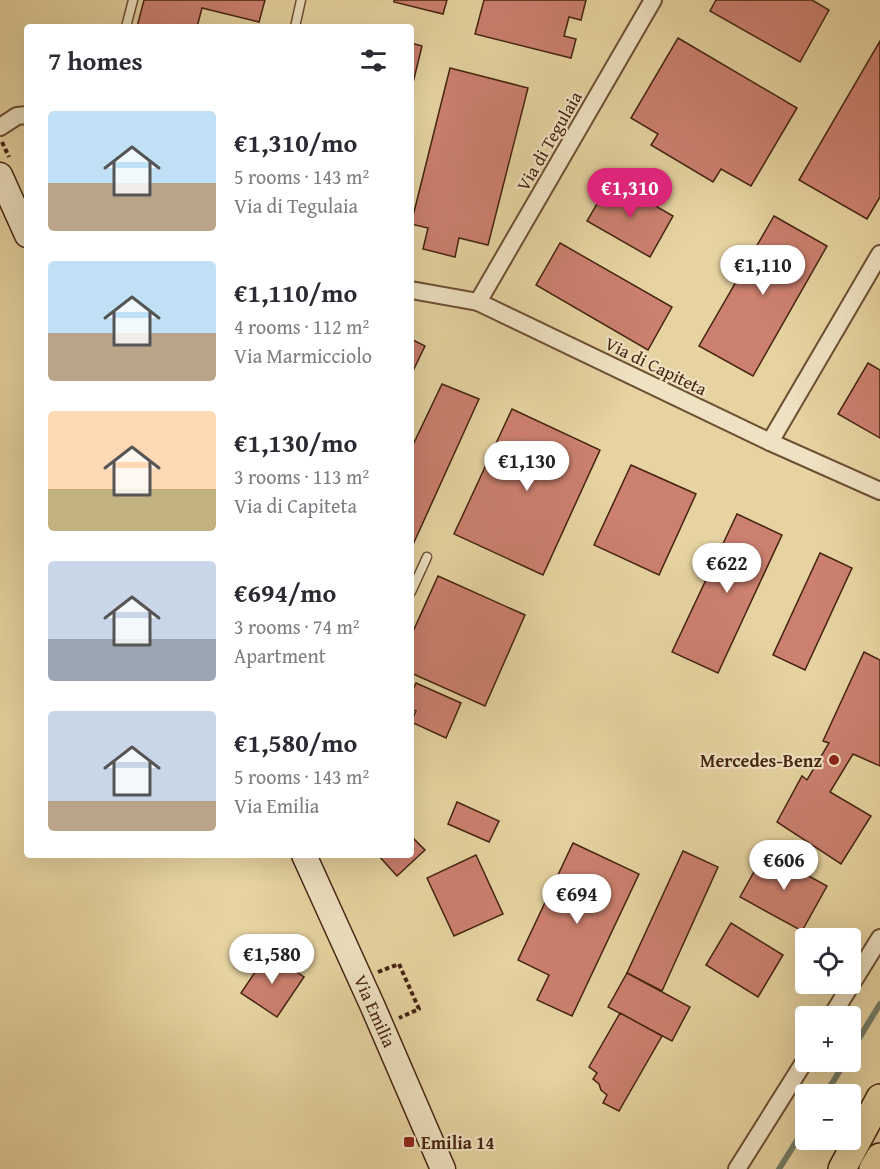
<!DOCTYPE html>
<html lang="en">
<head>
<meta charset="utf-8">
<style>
	body { margin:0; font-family:"Gentium Book Plus",serif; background:#f2f2f3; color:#2b2b33; height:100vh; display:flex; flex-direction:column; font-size:22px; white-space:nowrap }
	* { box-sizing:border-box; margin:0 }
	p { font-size:20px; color:#7c7c81 }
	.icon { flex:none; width:33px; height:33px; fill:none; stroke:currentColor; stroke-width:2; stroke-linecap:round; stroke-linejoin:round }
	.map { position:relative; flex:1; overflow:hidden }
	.details { position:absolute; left:24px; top:24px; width:390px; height:834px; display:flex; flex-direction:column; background:#fff; border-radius:6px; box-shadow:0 6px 24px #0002 }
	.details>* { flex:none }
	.buttons { position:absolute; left:795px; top:928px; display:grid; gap:12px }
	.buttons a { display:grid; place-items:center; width:66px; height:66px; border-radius:6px; background:#fff; box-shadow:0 6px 24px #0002; font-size:30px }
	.price { position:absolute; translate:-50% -51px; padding:0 14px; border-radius:21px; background:#fff; color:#222; font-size:20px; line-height:39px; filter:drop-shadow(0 2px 3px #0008) }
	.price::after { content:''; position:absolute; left:50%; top:36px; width:18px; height:14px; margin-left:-9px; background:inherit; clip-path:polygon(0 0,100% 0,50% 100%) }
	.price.current { background:#db2777; color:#fff }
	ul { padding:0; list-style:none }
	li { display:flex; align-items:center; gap:18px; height:150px; padding:0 24px }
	li span { display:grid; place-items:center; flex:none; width:168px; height:120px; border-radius:6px; color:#555 }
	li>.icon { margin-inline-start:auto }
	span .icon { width:72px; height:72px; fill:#fffc; stroke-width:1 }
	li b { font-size:26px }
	h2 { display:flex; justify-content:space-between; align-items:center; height:72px; padding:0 24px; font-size:26px }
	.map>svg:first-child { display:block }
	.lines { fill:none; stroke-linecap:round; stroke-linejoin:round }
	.stream { stroke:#767d66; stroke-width:6 }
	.building { fill:#cc806f; stroke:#452410; stroke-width:1.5 }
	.service-casing { stroke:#6d5034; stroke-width:11 }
	.minor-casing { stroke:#6d5034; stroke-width:20 }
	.secondary-casing { stroke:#452410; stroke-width:27 }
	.primary-casing { stroke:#452410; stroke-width:30 }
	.path { stroke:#452410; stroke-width:4; stroke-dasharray:4.5 3; stroke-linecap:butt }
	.service { stroke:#efe2c2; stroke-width:8 }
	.minor { stroke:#efe2c2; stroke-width:16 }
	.secondary { stroke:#efe2c2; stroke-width:24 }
	.primary { stroke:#e6d3a1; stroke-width:27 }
	.poi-dot { fill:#8f2418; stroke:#efe2c2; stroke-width:2 }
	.labels { text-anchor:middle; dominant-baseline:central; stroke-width:4.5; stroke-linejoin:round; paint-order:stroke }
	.street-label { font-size:18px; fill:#452410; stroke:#efe2c2 }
	.poi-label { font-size:18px; font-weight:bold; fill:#452410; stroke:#efe2c2; text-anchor:end }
</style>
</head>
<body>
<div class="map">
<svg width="880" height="1169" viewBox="0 0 880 1169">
	<rect width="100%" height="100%" fill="#e6d3a1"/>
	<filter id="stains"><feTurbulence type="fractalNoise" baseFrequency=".00333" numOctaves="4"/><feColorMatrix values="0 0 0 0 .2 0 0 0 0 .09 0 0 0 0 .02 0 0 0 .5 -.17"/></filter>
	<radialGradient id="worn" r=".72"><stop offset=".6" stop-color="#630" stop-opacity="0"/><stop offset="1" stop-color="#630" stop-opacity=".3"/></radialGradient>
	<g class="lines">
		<g class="stream">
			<path d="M850 1053 880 1004"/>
			<path d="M825 1095 845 1062"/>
			<path d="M779 1169 806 1126"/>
		</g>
	</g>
	<g class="building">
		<path d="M144 0H265L259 22 202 8 197 27H137Z"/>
		<path d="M394 0H447L443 14 394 2Z"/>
		<path d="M484 0H586L581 20 569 17 564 36 576 39 571 58 475 34Z"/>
		<path d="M716 0H812L829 10 800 62 710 11Z"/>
		<path d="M678 38 797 108 751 186 721 169 713 182 651 145 658 134 631 118Z"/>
		<path d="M880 41V197L867 219 799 180Z"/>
		<path d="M411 43 422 46 411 91Z"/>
		<path d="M450 68 528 88 488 245 459 238 455 257 423 249 428 228 411 224Z"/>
		<path d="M611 180 673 216 650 257 587 221Z"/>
		<path d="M774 216 827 246 753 376 699 346Z"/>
		<path d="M560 243 672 307 648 350 536 285Z"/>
		<path d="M411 339 425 346 411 375Z"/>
		<path d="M868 363 880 370V438L838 414Z"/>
		<path d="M442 384 479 399 411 549V449Z"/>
		<path d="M512 409 600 450 543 575 454 534Z"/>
		<path d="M631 465 696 494 659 575 594 545Z"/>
		<path d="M737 514 782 535 718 673 672 652Z"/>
		<path d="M820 553 852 568 805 670 773 655Z"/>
		<path d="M438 576 525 615 485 706 411 673V636Z"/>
		<path d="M864 652 880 660V766L853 754 830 792 871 816 841 864 777 822 802 776 807 780 829 743 823 741Z"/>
		<path d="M416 683 461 703 446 738 411 722 416 711 411 709V694Z"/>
		<path d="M457 802 499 821 489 842 448 824Z"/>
		<path d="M411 836 425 850 397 876 378 855H411Z"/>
		<path d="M573 843 639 874 572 1016 537 1000 549 975 518 960Z"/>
		<path d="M683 851 718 867 662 991 627 973Z"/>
		<path d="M765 852 827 886 802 931 740 897Z"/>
		<path d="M476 855 503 914 454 936 427 878Z"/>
		<path d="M731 923 783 955 758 997 706 965Z"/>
		<path d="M268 953 304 977 277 1017 241 993Z"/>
		<path d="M627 973 690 1007 672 1041 608 1007Z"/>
		<path d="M620 1013 662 1036 619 1111 603 1103 607 1095 601 1090 599 1084 593 1079 597 1073 589 1067Z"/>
	</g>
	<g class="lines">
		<g class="service-casing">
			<g id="service">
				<path d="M126 27 133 0"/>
				<path d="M295 27 301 0"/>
				<path d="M411 592 427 557"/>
			</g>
		</g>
		<g class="minor-casing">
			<g id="minor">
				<path d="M0 127 17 116 27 115"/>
				<path d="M411 290 478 302 770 442 880 491"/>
				<path d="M478 302 653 0"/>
				<path d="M770 442 880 254"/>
				<path d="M831 1017 880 938"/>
				<path d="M737 1169 806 1059"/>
			</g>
		</g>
		<g class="secondary-casing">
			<g id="secondary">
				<path d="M0 175 27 235"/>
				<path d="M304 855 373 1007 443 1169"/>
			</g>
		</g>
		<g class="primary-casing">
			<g id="primary">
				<path d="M842 1169 880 1098"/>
				<path d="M873 1169 880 1157"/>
			</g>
		</g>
		<g class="path">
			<path d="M2 142 9 157"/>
			<path d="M378 972 399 964 419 1009 399 1018"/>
		</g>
		<use href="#service" class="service"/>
		<use href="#minor" class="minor"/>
		<use href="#secondary" class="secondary"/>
		<use href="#primary" class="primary"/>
	</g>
	<g class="poi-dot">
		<circle cx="834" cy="760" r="6"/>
		<rect x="403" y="1136" width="12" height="12" rx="3"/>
	</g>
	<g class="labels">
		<g class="street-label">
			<text transform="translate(549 141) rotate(-60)">Via di Tegulaia</text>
			<text transform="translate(656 366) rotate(26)">Via di Capiteta</text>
			<text transform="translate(375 1011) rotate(66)">Via Emilia</text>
		</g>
		<g class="poi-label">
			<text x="822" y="760">Mercedes-Benz</text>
			<text x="421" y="1142" text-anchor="start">Emilia 14</text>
		</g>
	</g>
	<rect width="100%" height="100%" filter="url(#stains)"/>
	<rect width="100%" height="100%" fill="url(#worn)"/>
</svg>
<div class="buttons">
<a><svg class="icon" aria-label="locate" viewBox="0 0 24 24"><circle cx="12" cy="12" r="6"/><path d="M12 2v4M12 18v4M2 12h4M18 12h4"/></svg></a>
<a>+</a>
<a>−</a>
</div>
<b class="price current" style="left:630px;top:219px">€1,310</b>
<b class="price" style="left:763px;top:296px">€1,110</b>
<b class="price" style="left:527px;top:492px">€1,130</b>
<b class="price" style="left:727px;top:594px">€622</b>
<b class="price" style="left:784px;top:891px">€606</b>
<b class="price" style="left:577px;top:925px">€694</b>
<b class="price" style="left:272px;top:985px">€1,580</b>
<section class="details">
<h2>7 homes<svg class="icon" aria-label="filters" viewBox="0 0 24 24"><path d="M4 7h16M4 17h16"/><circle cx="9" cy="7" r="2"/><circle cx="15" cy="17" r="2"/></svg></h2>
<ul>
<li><span style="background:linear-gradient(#bfe0f5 60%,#b9a48a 0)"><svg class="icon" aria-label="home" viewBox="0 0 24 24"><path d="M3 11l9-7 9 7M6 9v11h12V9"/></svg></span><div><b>€1,310/mo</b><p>5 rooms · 143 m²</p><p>Via di Tegulaia</p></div></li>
<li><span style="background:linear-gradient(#bfe0f5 60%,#b9a48a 0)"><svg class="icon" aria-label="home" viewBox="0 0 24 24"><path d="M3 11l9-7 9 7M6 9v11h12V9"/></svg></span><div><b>€1,110/mo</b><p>4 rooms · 112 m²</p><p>Via Marmicciolo</p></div></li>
<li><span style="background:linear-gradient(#ffd9b3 65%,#c2b280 0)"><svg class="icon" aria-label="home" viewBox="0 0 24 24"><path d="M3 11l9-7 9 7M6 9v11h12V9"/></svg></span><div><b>€1,130/mo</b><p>3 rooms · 113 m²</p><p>Via di Capiteta</p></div></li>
<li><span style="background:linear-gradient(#c9d6e8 65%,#9aa5b1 0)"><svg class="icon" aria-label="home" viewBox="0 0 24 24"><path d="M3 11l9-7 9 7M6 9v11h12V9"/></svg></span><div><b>€694/mo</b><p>3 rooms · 74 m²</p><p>Apartment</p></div></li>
<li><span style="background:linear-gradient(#c9d6e8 75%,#b9a48a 0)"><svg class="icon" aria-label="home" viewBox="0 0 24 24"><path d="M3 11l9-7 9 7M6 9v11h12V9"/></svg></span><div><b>€1,580/mo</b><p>5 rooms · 143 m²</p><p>Via Emilia</p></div></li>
</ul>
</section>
</div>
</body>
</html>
